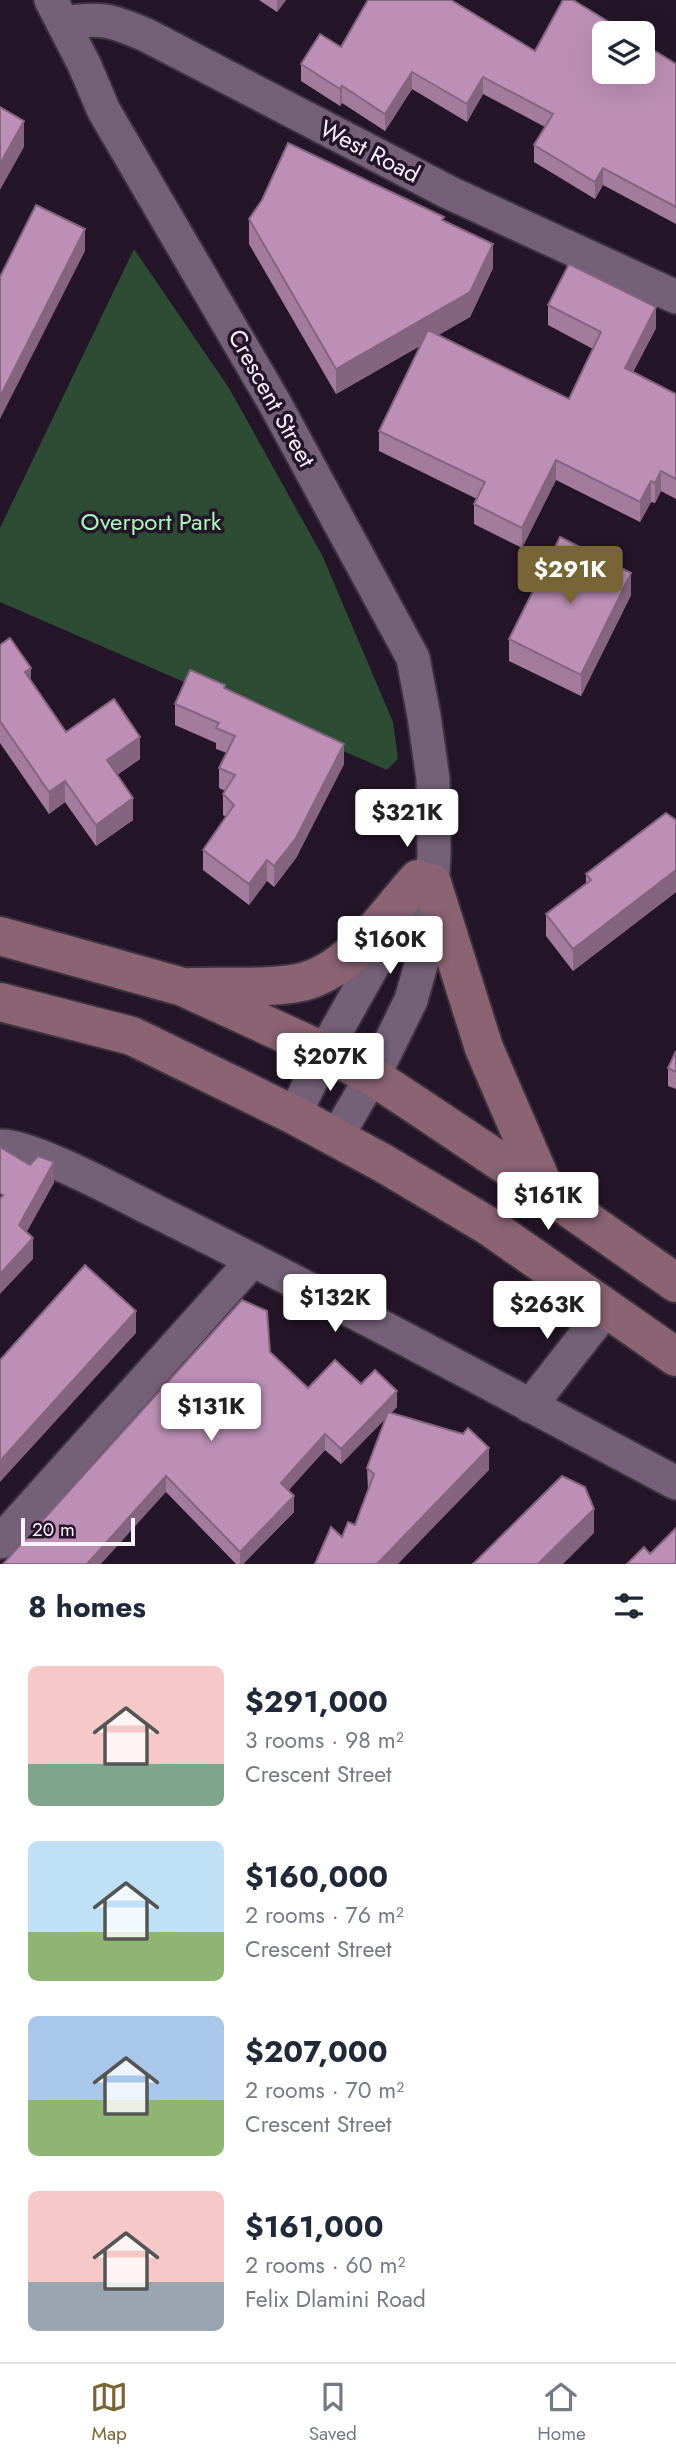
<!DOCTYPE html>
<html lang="en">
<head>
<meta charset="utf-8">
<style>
	body { margin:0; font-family:Jost,sans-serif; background:#f6f6f7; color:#1f2937; height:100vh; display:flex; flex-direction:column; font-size:26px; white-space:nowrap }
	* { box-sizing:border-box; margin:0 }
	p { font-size:23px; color:#747a83 }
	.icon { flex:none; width:38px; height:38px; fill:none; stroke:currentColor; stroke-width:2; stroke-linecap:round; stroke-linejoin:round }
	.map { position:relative; height:1564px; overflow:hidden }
	.panel { display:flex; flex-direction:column; background:#fff; flex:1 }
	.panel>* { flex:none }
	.controls { position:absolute; left:592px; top:21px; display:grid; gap:14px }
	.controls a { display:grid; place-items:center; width:63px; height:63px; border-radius:10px; background:#fff; box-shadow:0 7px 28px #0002; font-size:35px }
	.scale { position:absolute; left:21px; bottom:18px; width:114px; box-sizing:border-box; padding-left:7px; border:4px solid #fbf0fe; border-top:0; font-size:19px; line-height:24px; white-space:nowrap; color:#fbf0fe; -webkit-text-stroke:5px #251528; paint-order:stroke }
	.price { position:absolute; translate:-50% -60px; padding:0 16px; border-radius:7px; background:#fff; color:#222; font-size:23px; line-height:46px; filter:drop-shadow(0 2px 4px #0008) }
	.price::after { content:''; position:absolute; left:50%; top:42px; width:21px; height:16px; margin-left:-10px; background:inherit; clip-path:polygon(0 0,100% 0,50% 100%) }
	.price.active { background:#776536; color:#fff }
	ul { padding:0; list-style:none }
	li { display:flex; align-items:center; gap:21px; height:175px; padding:0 28px }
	li span { display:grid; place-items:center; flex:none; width:196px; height:140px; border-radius:10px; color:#555 }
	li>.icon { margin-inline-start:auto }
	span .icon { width:84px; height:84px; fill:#fffc; stroke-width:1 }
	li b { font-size:30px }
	h2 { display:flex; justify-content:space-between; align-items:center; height:84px; padding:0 28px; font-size:30px }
	.tabs { display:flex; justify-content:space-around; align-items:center; height:98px; border-top:2px solid #e0e1e3; background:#fff; font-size:19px; color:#747a83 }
	.tabs a { display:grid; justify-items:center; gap:4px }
	.tabs .active { color:#776536 }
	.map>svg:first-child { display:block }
	.green { fill:#2c4c34 }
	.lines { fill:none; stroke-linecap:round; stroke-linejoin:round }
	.street-casing { stroke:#3d3240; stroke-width:37 }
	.secondary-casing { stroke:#3d3240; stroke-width:42 }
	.street { stroke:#746178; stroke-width:33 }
	.secondary { stroke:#8b6373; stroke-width:38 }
	.wall { fill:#a37b9d }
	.shaded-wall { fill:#84647f }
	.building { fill:#bd8fb6; stroke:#84647f; stroke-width:2 }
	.labels { text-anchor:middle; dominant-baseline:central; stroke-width:7; stroke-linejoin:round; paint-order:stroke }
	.street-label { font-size:24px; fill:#fbf0fe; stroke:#251528 }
	.park-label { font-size:24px; fill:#abf5bd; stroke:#251528 }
</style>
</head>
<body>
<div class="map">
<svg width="676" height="1564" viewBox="0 0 676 1564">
	<rect width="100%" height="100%" fill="#251528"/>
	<path class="green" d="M134 249 229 388 322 555 393 722 398 759 387 770 0 602V528Z"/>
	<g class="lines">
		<g class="street-casing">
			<g id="street">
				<path d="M51 0 84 64 104 111 274 402 413 658 424 716 433 779 434 854 430 926 426 947 411 1000 383 1057 336 1138"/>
				<path d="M63 23C101 17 111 20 146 35L448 192 676 297"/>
				<path d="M294 1115 335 1033 403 912"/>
				<path d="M0 1146C30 1144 125 1196 155 1211 331 1298 503 1391 676 1483"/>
				<path d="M530 1406 606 1309"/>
				<path d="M0 1542 253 1260"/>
			</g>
		</g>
		<g class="secondary-casing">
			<g id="secondary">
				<path d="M432 883 484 1048 546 1192"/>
				<path d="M0 936 183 987 325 1052 372 1076 416 1105 546 1192 676 1283"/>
				<path d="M192 987C223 986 278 989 306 981 355 966 385 915 418 879"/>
				<path d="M0 1002 132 1036 294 1115 383 1163 490 1227 676 1357"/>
			</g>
		</g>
		<use href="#street" class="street"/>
		<use href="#secondary" class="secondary"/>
	</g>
	<g class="wall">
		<path d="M259 0H286L277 12Z"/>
		<path d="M341 47 535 51 676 64V224L603 185 595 199 534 162V145L545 127 483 94 467 122 412 89 385 131 342 103 340 106 301 81V64Z"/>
		<path d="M249 219 444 220 493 268 470 317 438 335 569 399 593 349 548 325V305L656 328 633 372 676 394V499L661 491 655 503 651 502 640 522 556 480 522 548 474 524V504L477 499 379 451V431L420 346 336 394 249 244Z"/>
		<path d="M631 595 581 696 509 661V639Z"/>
		<path d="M0 645 31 681 66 732 140 759 117 775 133 820 96 846 65 802 49 814 0 743Z"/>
		<path d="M225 689 344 764 296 858 274 887 267 881 249 905 203 870V850L226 817 223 815V794L225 791 219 788V768L227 753 216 749V743L175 725V704Z"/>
		<path d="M676 820V892L573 971 546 936V914L586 883V874Z"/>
		<path d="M676 1051V1089L668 1086V1068Z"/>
		<path d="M270 1352 308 1388 361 1384 397 1407 391 1413 489 1470 342 1537 355 1525 368 1490 367 1468 386 1418 341 1464 325 1450 288 1490 294 1512 243 1564H236L166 1492 3 1564Z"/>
	</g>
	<g class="shaded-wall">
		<path d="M277 0H286L277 12Z"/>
		<path d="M412 72V89L385 131V114Z"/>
		<path d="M483 77V94L467 122V104Z"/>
		<path d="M342 86V103L340 106V89Z"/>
		<path d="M24 121V147L0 190V164Z"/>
		<path d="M603 168V185L595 199V182Z"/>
		<path d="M85 229V251L0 419V397Z"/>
		<path d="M493 244V268L470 317 336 394V369Z"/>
		<path d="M656 307V328L625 388V368Z"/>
		<path d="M556 460V480L522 548V528Z"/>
		<path d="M661 471V491L655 503V483Z"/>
		<path d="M651 481V502L640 522V502Z"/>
		<path d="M631 573V595L581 696V675Z"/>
		<path d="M31 668V690L25 672Z"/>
		<path d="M140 737V759L107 782V760Z"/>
		<path d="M344 744V764L296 858 274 887V866Z"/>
		<path d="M65 781V802L49 814V792Z"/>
		<path d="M133 798V820L96 846V825Z"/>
		<path d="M267 860V881L249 905V884Z"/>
		<path d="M676 870V892L573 971V949Z"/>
		<path d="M54 1162V1183L19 1246V1225Z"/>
		<path d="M33 1238V1259L0 1294V1274Z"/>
		<path d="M136 1311V1333L0 1482V1461Z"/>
		<path d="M397 1391V1407L341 1464V1449Z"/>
		<path d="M325 1434V1450L281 1499V1483Z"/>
		<path d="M489 1448V1470L398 1564H377Z"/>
		<path d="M166 1476V1492L101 1564H87Z"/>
		<path d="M294 1496V1512L243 1564H240V1552Z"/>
		<path d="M594 1509V1533L563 1564H538Z"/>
	</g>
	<g class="building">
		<path d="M368 0H451L535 51 563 0H573L627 33H604V72H642V43L676 64V207L603 168 595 182 534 145 553 114 483 77 467 104 412 72 385 114 342 86 340 89 301 64 320 34 341 47Z"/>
		<path d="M0 107 24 121 0 164Z"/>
		<path d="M288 143 444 217 442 220 493 244 470 292 336 369 249 219 262 200Z"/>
		<path d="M36 205 85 229 0 397V277Z"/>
		<path d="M569 264 656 307 625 368 676 394V479L661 471 655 483 651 481 640 502 556 460 522 528 474 504 485 482 379 431 428 330 569 399 601 332 548 305Z"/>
		<path d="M560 537 631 573 581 675 509 639Z"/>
		<path d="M10 638 31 668 25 672 66 732 114 699 140 737 107 760 133 798 96 825 65 781 49 792 0 721V645Z"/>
		<path d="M190 670 225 685 224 688 344 744 296 838 274 866 267 860 249 884 203 850 234 805 223 794 235 775 219 768 235 736 216 728 219 723 175 704Z"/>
		<path d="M666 813 676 820V870L573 949 546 914 591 880 586 874Z"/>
		<path d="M676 1051V1072L668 1068Z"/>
		<path d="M0 1147 30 1165 38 1156 54 1162 19 1225 33 1238 0 1274V1199L3 1195 0 1193Z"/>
		<path d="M85 1265 136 1311 0 1461V1360Z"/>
		<path d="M242 1300 267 1311 270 1352 308 1388 335 1360 361 1384 375 1370 397 1391 341 1449 325 1434 281 1483 294 1496 240 1552 166 1476 87 1564H3Z"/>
		<path d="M388 1412 463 1434 468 1428 489 1448 377 1564H315L331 1527 342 1537 348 1522 355 1525 374 1474 367 1468Z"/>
		<path d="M562 1476 585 1487 594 1509 538 1564H473Z"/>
		<path d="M676 1528V1564H627L644 1547 650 1554Z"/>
	</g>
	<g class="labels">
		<g class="street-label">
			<text transform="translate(370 151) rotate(27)">West Road</text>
			<text transform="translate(272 398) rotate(61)">Crescent Street</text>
		</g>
		<g class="park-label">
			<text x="151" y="521">Overport Park</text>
		</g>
	</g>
</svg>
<div class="controls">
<a><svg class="icon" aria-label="layers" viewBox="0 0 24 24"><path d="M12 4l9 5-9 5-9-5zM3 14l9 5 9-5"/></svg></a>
</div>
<div class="scale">20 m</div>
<b class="price active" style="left:570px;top:606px">$291K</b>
<b class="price" style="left:407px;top:849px">$321K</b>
<b class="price" style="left:390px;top:976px">$160K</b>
<b class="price" style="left:330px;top:1093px">$207K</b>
<b class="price" style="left:548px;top:1232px">$161K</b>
<b class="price" style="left:335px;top:1334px">$132K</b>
<b class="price" style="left:547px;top:1341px">$263K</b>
<b class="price" style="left:211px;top:1443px">$131K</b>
</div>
<section class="panel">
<h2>8 homes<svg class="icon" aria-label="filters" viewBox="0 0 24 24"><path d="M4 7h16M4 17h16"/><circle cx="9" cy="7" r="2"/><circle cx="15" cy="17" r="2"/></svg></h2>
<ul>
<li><span style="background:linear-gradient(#f6c9c9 70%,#7fa58c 0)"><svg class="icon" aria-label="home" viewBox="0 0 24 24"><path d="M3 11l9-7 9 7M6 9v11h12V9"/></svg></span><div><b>$291,000</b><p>3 rooms · 98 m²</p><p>Crescent Street</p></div></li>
<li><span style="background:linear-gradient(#bfe0f5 65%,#8fb573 0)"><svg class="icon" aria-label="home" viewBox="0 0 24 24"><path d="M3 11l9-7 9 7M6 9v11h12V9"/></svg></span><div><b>$160,000</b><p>2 rooms · 76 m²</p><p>Crescent Street</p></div></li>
<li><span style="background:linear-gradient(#a9c7e8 60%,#8fb573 0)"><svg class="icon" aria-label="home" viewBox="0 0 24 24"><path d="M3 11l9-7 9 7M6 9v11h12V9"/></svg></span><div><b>$207,000</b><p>2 rooms · 70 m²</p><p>Crescent Street</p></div></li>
<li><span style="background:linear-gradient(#f6c9c9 65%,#9aa5b1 0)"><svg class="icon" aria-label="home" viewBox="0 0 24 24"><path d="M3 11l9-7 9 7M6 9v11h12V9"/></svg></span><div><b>$161,000</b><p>2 rooms · 60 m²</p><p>Felix Dlamini Road</p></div></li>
</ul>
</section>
<nav class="tabs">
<a class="active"><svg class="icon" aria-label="map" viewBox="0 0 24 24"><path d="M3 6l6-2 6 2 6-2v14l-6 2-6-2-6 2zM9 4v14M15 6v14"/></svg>Map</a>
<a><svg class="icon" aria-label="saved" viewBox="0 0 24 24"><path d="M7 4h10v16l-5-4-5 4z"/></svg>Saved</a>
<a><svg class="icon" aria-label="home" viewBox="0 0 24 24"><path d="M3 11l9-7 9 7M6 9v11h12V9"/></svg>Home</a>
</nav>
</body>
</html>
